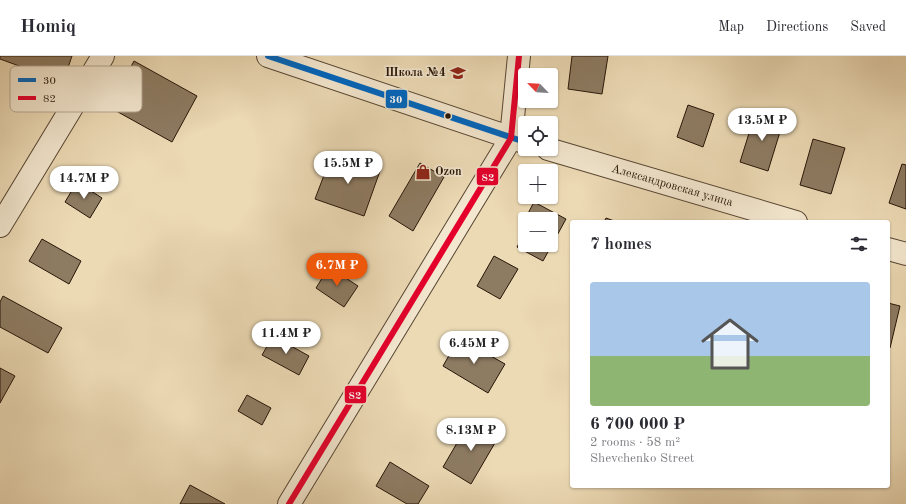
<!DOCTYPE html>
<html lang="en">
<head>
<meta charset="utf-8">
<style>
	body { margin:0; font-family:"Old Standard TT",serif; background:#f7f7f7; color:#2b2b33; height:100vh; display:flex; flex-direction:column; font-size:15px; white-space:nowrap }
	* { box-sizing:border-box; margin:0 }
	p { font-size:13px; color:#7c7c81 }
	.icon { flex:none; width:22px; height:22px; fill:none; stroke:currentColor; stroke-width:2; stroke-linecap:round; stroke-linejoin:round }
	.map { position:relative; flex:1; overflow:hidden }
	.panel { position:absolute; left:570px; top:164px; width:320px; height:268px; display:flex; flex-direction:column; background:#fff; border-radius:4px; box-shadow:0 1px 3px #0004 }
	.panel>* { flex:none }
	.needle { width:26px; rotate:295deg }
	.fabs { position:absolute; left:518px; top:12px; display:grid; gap:8px }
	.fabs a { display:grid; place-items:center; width:40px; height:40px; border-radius:4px; background:#fff; box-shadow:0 1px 3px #0004; font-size:20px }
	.price { position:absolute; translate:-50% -34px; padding:0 9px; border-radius:14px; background:#fff; color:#222; font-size:13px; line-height:26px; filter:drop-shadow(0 1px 2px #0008) }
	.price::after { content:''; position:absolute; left:50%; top:24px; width:12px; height:9px; margin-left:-6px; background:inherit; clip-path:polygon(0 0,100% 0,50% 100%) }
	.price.active { background:#ea580c; color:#fff }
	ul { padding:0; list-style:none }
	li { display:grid; align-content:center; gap:8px; height:212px; padding:0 20px }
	li span { display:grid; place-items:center; height:124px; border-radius:4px; color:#555 }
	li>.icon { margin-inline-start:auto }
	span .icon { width:72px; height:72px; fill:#fffc; stroke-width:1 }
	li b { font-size:17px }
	h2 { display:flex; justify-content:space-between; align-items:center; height:48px; padding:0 20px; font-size:17px }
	header { display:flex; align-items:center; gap:24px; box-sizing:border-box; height:56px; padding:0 20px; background:#fff; border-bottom:1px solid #e1e1e2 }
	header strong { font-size:19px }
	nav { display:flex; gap:22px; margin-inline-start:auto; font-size:14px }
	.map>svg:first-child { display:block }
	.building { fill:#8d7b62; stroke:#271508 }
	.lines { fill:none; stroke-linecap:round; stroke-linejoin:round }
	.minor-casing { stroke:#584633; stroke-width:24 }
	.minor { stroke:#f3e7cf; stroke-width:22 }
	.bus-1-casing { stroke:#f3e7cf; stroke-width:9 }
	.bus-2-casing { stroke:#f3e7cf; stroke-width:9 }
	.bus-1 { stroke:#0065bd; stroke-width:6 }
	.bus-2 { stroke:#e4002b; stroke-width:6 }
	.bus-dot { fill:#271508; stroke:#f3e7cf; stroke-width:1.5 }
	.labels { text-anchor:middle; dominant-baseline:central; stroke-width:3.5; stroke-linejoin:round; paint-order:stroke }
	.poi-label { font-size:12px; font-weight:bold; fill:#271508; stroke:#f3e7cf; text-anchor:end }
	.street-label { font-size:12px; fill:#271508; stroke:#f3e7cf }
	.key { fill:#f3e7cf; stroke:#b6a893; stroke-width:1 }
	.key-label { font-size:11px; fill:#271508 }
	.line-badge { stroke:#f3e7cf; stroke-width:1.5 }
	.badge-label { font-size:11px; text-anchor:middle; font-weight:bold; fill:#fff }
</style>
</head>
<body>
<header>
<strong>Homiq</strong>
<nav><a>Map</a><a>Directions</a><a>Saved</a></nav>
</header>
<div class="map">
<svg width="906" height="448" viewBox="0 0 906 448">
	<rect width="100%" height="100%" fill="#ecdab5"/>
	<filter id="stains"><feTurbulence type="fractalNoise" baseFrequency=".005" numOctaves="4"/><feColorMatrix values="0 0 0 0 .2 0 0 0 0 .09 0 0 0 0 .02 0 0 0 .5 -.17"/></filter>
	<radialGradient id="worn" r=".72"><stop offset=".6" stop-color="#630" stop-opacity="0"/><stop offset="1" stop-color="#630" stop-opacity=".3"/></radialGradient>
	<g class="building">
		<path d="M0 0H72L63 26 0 3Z"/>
		<path d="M572 0H608L602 38 568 33Z"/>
		<path d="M134 5 197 40 172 86 109 51Z"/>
		<path d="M688 49 714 58 703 91 677 81Z"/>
		<path d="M755 58 783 66 768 115 740 106Z"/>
		<path d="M813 83 845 92 831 138 800 129Z"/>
		<path d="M332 98 380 115 364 160 315 143Z"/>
		<path d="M420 107 444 121 413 175 389 160Z"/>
		<path d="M902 108 906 109V153L889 147Z"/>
		<path d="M77 126 102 142 90 162 65 146Z"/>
		<path d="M534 146 566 163 543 205 517 191 525 176V189H551V163H525Z"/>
		<path d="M606 162 617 166H604Z"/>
		<path d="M42 183 81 205 69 228 29 205Z"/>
		<path d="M494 200 518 213 500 243 477 230Z"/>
		<path d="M329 211 358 230 344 251 316 232Z"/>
		<path d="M3 240 62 272 48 297 0 271V246Z"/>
		<path d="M888 247 900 250 890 292H888Z"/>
		<path d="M273 280 309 300 299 319 262 299Z"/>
		<path d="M459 282 505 308 488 337 443 310Z"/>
		<path d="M0 312 15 320 0 347Z"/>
		<path d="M247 339 271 352 262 369 238 355Z"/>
		<path d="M471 363 499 380 471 428 443 411Z"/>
		<path d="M390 406 429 430 418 448H407L376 430Z"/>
		<path d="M190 429 225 448H180Z"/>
	</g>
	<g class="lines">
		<g class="minor-casing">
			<g id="minor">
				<path d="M268 0 524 86"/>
				<path d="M548 93 796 166"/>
				<path d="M0 170 103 0"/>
				<path d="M888 193 906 198"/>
				<path d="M289 448 511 82 519 0"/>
			</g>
		</g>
		<use href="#minor" class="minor"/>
		<g class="bus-1-casing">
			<path id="bus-1" d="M268 0 525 86"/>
		</g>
		<g class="bus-2-casing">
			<path id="bus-2" d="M289 448 511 82 519 0"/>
		</g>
		<use href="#bus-1" class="bus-1"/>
		<use href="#bus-2" class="bus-2"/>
	</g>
	<defs>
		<g id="school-bare" transform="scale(1.2)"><path d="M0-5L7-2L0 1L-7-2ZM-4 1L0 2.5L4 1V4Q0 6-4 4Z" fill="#8f2418" stroke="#f3e7cf" stroke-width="2.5" paint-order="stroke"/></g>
		<g id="shop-bare" transform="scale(1.2)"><path d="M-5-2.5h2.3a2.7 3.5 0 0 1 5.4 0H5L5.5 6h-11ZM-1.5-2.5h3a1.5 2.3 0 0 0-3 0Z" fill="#8f2418" stroke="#f3e7cf" stroke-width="2.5" paint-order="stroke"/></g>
	</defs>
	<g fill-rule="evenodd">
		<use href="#school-bare" x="458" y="17"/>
		<use href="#shop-bare" x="423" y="116"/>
	</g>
	<circle class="bus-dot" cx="448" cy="60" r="3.5"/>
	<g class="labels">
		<g class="poi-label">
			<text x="446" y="17">Школа №4</text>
			<text x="435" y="116" text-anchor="start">Ozon</text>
		</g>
		<g class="street-label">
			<text transform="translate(672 130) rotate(16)">Александровская улица</text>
		</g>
	</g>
	<rect x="10" y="10" width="132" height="46" rx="6" class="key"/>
	<rect x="18" y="22" width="18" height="4" fill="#0065bd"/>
	<rect x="18" y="40" width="18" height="4" fill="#e4002b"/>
	<g class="key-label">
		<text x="43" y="28">30</text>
		<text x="43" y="46">82</text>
	</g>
	<g class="line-badge">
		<rect x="385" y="33" width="23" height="20" rx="4" fill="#0065bd"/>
		<rect x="476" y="111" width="23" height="19" rx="4" fill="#e4002b"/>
		<rect x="344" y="329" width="23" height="19" rx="4" fill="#e4002b"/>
	</g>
	<g class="badge-label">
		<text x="396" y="47">30</text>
		<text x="488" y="125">82</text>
		<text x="355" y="343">82</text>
	</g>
	<rect width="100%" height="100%" filter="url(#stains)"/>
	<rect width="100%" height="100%" fill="url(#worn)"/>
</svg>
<div class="fabs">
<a><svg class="needle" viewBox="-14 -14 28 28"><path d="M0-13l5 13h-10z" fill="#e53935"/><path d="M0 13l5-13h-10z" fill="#7c7c81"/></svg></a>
<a><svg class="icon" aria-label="locate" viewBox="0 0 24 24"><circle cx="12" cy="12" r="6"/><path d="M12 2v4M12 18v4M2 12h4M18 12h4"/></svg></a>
<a>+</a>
<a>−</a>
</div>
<b class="price" style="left:762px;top:86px">13.5M ₽</b>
<b class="price" style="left:348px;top:129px">15.5M ₽</b>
<b class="price" style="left:84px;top:144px">14.7M ₽</b>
<b class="price active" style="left:337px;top:231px">6.7M ₽</b>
<b class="price" style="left:286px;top:299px">11.4M ₽</b>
<b class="price" style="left:474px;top:309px">6.45M ₽</b>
<b class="price" style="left:471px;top:396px">8.13M ₽</b>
<section class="panel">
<h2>7 homes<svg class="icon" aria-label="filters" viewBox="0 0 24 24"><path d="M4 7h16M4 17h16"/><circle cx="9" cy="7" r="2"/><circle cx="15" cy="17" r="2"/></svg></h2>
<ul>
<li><span style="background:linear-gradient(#a9c7e8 60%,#8fb573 0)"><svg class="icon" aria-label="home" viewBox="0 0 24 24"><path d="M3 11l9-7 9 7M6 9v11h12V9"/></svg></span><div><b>6 700 000 ₽</b><p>2 rooms · 58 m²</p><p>Shevchenko Street</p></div></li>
</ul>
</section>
</div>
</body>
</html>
